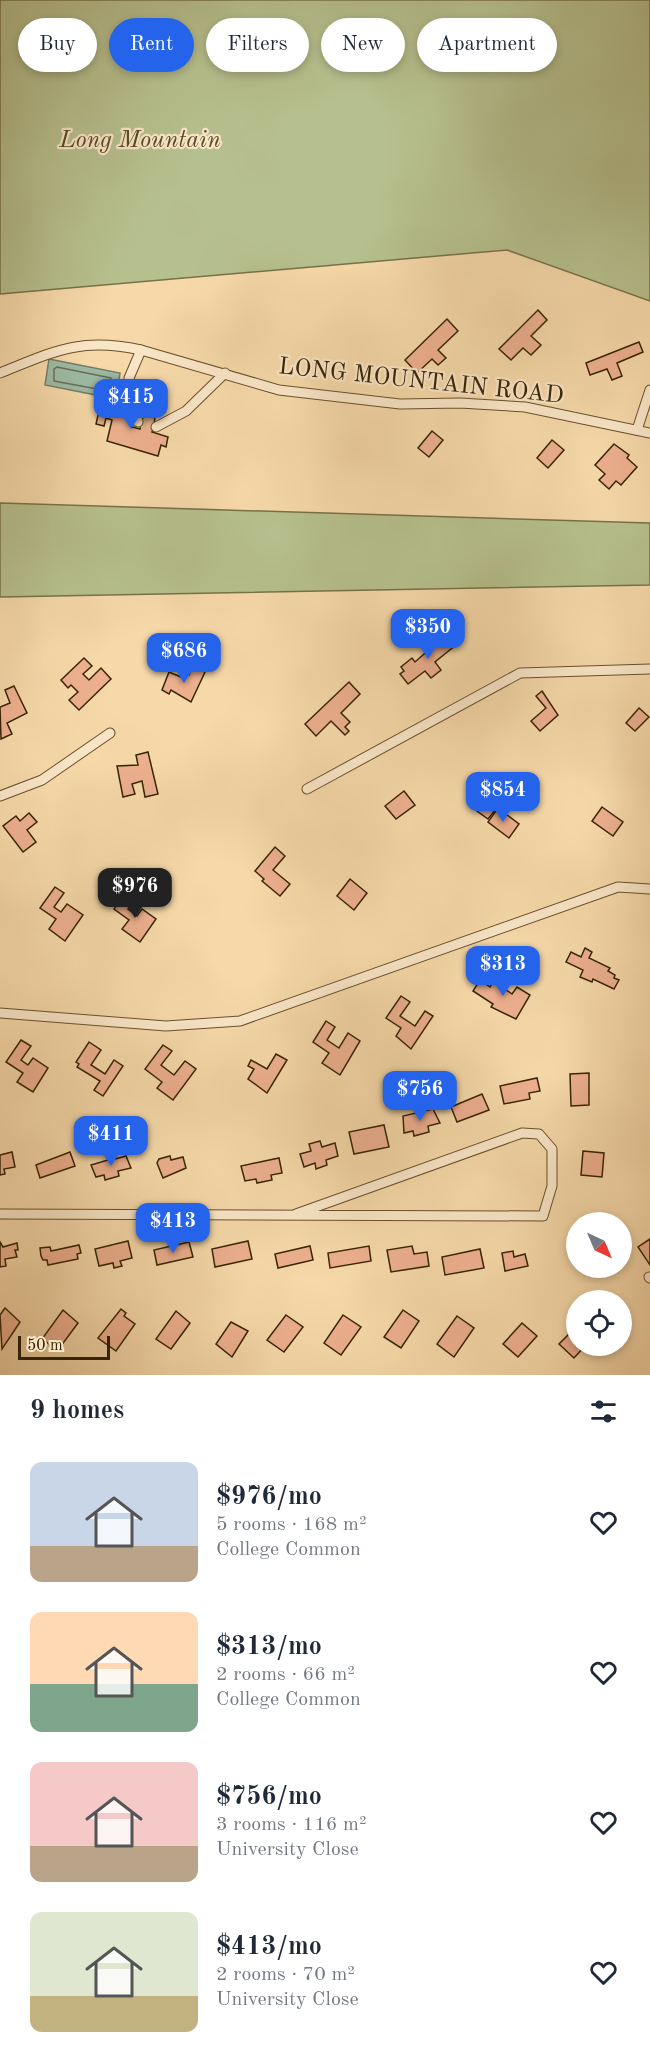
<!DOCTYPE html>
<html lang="en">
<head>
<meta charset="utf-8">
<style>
	body { margin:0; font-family:"Old Standard TT",serif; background:#f6f6f7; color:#1f2937; height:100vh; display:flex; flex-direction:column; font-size:22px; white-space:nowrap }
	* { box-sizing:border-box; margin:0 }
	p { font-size:20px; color:#747a83 }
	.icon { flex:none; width:33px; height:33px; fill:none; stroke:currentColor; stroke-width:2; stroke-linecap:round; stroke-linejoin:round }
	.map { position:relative; height:1375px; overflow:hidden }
	.panel { display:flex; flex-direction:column; background:#fff; flex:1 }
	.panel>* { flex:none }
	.guide { position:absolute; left:18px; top:18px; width:615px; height:54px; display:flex; gap:12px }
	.needle { width:39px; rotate:136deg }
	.tools { position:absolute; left:566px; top:1212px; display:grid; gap:12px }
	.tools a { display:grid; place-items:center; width:66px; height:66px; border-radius:50%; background:#fff; box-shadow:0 3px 9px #0003; font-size:30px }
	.scale { position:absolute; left:18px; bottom:15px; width:92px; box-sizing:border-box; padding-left:6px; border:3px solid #382404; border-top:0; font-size:16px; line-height:21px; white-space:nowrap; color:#382404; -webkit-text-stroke:4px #f9e6c7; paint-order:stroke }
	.price { position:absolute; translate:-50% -51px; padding:0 14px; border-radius:12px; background:#2563eb; color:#fff; font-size:20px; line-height:39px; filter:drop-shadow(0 2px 3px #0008) }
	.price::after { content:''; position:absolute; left:50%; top:36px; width:18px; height:14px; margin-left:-9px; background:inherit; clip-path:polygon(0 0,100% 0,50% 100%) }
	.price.selected { background:#222; color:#fff }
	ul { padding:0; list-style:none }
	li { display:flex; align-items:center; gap:18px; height:150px; padding:0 30px }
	li span { display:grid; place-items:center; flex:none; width:168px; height:120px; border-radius:12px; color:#555 }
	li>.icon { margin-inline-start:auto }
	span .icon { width:72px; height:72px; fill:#fffc; stroke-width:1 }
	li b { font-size:26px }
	h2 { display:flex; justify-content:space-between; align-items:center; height:72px; padding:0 30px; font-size:26px }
	.pill { padding:0 21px; border-radius:27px; background:#fff; box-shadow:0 3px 9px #0003; font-size:21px; line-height:54px }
	.pill.selected { background:#2563eb; color:#fff }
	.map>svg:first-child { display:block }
	.green { fill:#b6c08e; stroke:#777249; stroke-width:1.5 }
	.water { fill:#9dbaa5; stroke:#757e65; stroke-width:1.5 }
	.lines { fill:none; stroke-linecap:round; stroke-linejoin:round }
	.shore { stroke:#6a6f54; stroke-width:1.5 }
	.building { fill:#edb08f; stroke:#382404; stroke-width:1.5 }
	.minor-tunnel { stroke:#d0b488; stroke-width:9; stroke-dasharray:9 4.5; stroke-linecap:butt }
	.minor-casing { stroke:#68512d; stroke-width:11 }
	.minor { stroke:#f9e6c7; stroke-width:9 }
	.labels { text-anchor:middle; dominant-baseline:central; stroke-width:4.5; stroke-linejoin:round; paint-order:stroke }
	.park-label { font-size:24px; font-style:italic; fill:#584b26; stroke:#f9e6c7 }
	.street-label { font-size:24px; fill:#382404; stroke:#f9e6c7 }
</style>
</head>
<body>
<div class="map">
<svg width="650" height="1375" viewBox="0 0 650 1375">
	<rect width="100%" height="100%" fill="#f6d8a9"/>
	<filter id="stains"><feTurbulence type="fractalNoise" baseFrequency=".00333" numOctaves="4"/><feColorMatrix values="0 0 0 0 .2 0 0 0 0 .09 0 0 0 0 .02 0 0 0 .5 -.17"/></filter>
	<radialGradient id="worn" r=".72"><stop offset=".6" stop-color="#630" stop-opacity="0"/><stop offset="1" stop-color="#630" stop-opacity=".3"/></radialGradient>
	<g class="green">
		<path d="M0 0H650V301L507 250 0 294Z"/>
		<path d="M0 503 650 523V585L0 597Z"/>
	</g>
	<path class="water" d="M49 359 120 373 116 399 45 385Z"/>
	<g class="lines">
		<path class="shore" d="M57 367 111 378 112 389 108 391 54 381V369Z"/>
	</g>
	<g class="building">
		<path d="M538 310 547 320 531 336 541 345 531 355 523 348 511 360 499 349Z"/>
		<path d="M447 319 458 331 438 350 446 358 438 365 432 359 417 373 405 360Z"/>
		<path d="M639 342 643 352 617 363 622 376 612 380 607 369 590 375 586 363Z"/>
		<path d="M101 402 136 412 132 427 140 429 144 414 155 418 152 432 168 437 166 447 161 445 158 456 107 441 112 420 106 418 104 426 96 424Z"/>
		<path d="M432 431 443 440 429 457 418 448Z"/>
		<path d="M552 440 564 450 548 468 537 458Z"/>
		<path d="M614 444 629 455 627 458 637 467 621 485 616 481 609 489 599 480 605 474 595 465Z"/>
		<path d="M447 635 456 645 435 662 441 670 431 678 425 671 408 684 400 674 404 671 401 667 412 658 415 662 433 646 431 643 438 637 440 640Z"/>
		<path d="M84 658 92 666 83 674 89 680 101 668 111 679 79 710 69 700 78 692 71 685 68 688 61 680Z"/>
		<path d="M193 666 205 672 191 702 171 690 169 694 162 690 169 672 181 677 184 672 189 675Z"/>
		<path d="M349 682 360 694 341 713 350 722 345 727 349 731 345 735 331 721 316 736 305 724Z"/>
		<path d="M14 686 27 713 7 723 12 734 1 739 0 707 10 703 5 690Z"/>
		<path d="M542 691 558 715 540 731 531 721 546 708 536 696Z"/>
		<path d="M639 708 649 717 635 731 626 723Z"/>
		<path d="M148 752 158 794 145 797 142 781 132 784 135 794 123 797 117 766 138 765 136 755Z"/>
		<path d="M497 787 507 795 488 819 477 811Z"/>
		<path d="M404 791 415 805 396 819 385 806Z"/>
		<path d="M602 807 623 822 613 836 592 821Z"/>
		<path d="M498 808 519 824 509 838 488 822Z"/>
		<path d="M29 813 37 822 27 830 36 842 23 852 3 826 16 816 20 821Z"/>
		<path d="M275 847 285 856 273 870 290 884 280 896 262 881 264 879 255 871Z"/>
		<path d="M350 879 367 893 354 910 337 896Z"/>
		<path d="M55 887 64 893 54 907 61 912 67 904 83 915 65 941 49 929 56 919 40 908Z"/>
		<path d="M124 894 134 901 128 909 137 916 142 909 156 919 140 942 122 929 129 920 114 909Z"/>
		<path d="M585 948 592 952 589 958 610 968 608 971 615 975 614 978 619 980 614 989 593 979 592 982 580 977 583 970 566 962 571 952 581 957Z"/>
		<path d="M496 977 505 982 502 987 512 994 517 987 530 995 516 1019 491 1007 493 1004 473 991 480 980 490 987Z"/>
		<path d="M401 996 410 1002 400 1016 415 1026 425 1011 433 1016 411 1049 396 1036 401 1028 386 1018Z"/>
		<path d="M326 1021 335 1027 327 1040 339 1048 348 1033 360 1041 340 1075 322 1063 329 1053 313 1042Z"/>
		<path d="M21 1040 31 1046 21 1060 28 1065 33 1058 48 1068 33 1092 17 1082 23 1073 6 1062Z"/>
		<path d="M89 1042 101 1050 91 1065 105 1074 114 1060 123 1066 103 1096 94 1090 100 1081 77 1067 79 1064 76 1062Z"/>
		<path d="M163 1045 172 1051 161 1065 174 1075 185 1061 196 1069 173 1100 157 1088 162 1082 145 1069Z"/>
		<path d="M276 1054 287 1060 267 1093 248 1079 254 1069 248 1066 251 1060 267 1069Z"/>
		<path d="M589 1073V1105L571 1106 570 1074Z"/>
		<path d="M537 1078 540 1091 529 1093 530 1099 504 1104 500 1086Z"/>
		<path d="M482 1094 489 1110 457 1122 451 1107Z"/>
		<path d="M433 1109 440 1123 428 1126 429 1132 414 1136 413 1131 404 1133 403 1116Z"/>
		<path d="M384 1125 389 1147 354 1154 349 1132Z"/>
		<path d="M320 1141 322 1147 335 1143 338 1156 326 1160 327 1165 316 1169 315 1163 304 1167 300 1154 311 1151 309 1144Z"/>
		<path d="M583 1151 604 1153 602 1177 581 1175Z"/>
		<path d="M12 1152 15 1167 4 1169 5 1174 0 1175V1155Z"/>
		<path d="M70 1152 75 1166 40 1178 36 1165Z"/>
		<path d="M113 1152 115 1159 126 1156 131 1168 118 1171 119 1176 105 1180 104 1175 96 1177 91 1165 108 1160 106 1154Z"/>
		<path d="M170 1156 171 1160 183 1157 186 1168 163 1178 157 1163 159 1159Z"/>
		<path d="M279 1158 282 1173 271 1175 272 1180 257 1183 256 1179 245 1181 241 1166Z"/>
		<path d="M650 1239V1265L638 1247Z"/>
		<path d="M128 1241 132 1258 120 1261 122 1266 114 1268 113 1263 99 1266 95 1249Z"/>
		<path d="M248 1241 252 1259 215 1267 212 1249Z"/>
		<path d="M0 1242 3 1247 17 1243 18 1250H15L17 1257 5 1259 6 1266 0 1267Z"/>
		<path d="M189 1242 193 1257 157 1265 154 1250Z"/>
		<path d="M79 1245 81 1253 77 1254 78 1259 48 1265 47 1260H43L41 1256 40 1248 50 1247 51 1251Z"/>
		<path d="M310 1246 313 1260 278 1268 275 1254Z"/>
		<path d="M369 1246 371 1261 330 1268 328 1253Z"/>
		<path d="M412 1246 414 1254 427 1252 429 1266 391 1272 387 1250Z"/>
		<path d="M480 1249 484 1268 445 1275 442 1257Z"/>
		<path d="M513 1251 514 1257 525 1254 528 1266 505 1271 502 1253Z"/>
		<path d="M5 1308 20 1322 2 1349 0 1315Z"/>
		<path d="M121 1309 126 1313 124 1316 135 1324 116 1351 98 1338Z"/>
		<path d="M63 1310 78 1323 58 1350 42 1339Z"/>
		<path d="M403 1310 419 1321 401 1348 384 1337Z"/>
		<path d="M176 1311 190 1323 171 1349 156 1339Z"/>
		<path d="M286 1315 303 1327 284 1352 267 1340Z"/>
		<path d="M343 1315 361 1327 341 1355 324 1343Z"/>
		<path d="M457 1316 474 1328 454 1357 437 1344Z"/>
		<path d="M231 1322 248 1331 232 1357 216 1344Z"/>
		<path d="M522 1323 537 1336 518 1357 503 1344Z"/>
		<path d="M576 1327V1346H585L574 1358 559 1344Z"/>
	</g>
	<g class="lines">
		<path class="minor-tunnel" d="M138 422 156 427"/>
		<g class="minor-casing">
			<g id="minor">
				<path d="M0 373C55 351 80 337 141 350"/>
				<path d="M138 422 129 378 141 350 279 390 400 404 460 403 525 407 650 433"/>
				<path d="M156 427 186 411 225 373"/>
				<path d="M637 430 650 390"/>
				<path d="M307 789 520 673 650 669"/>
				<path d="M0 796 42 780 110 733"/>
				<path d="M0 1013 166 1026 240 1021 618 887 650 889"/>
				<path d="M0 1214 543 1216 552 1186V1149L539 1134 522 1133 296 1214"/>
				<path d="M649 1277 650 1278"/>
			</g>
		</g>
		<use href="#minor" class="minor"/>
	</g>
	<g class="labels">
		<g class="park-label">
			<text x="140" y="141">Long Mountain</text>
		</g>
		<g class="street-label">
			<text transform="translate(421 382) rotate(6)">LONG MOUNTAIN ROAD</text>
		</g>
	</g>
	<rect width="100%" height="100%" filter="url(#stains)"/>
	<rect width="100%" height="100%" fill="url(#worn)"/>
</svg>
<div class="tools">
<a><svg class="needle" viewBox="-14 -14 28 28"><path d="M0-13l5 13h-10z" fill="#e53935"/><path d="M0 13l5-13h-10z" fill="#747a83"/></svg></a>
<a><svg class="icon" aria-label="locate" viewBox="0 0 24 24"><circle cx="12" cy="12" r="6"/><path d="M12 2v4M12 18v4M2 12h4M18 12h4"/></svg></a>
</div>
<div class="scale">50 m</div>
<b class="price" style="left:131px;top:430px">$415</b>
<b class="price" style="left:428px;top:660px">$350</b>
<b class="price" style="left:184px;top:684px">$686</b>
<b class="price" style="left:503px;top:823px">$854</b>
<b class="price selected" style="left:135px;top:919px">$976</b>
<b class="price" style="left:503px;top:997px">$313</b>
<b class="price" style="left:420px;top:1122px">$756</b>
<b class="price" style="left:111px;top:1167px">$411</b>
<b class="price" style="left:173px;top:1254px">$413</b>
<div class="guide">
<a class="pill">Buy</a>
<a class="pill selected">Rent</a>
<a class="pill">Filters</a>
<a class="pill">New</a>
<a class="pill">Apartment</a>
</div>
</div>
<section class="panel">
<h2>9 homes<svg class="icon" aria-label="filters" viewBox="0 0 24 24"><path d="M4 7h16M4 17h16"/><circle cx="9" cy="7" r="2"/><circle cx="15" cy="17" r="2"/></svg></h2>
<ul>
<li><span style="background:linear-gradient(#c9d6e8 70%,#b9a48a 0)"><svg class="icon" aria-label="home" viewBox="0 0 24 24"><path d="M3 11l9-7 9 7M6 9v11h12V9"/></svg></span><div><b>$976/mo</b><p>5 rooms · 168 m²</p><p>College Common</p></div><svg class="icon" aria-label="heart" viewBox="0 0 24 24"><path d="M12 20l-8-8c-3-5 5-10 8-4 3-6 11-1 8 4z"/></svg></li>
<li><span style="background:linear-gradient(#ffd9b3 60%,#7fa58c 0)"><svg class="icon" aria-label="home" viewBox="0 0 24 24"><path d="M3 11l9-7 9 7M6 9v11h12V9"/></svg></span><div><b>$313/mo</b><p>2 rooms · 66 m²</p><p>College Common</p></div><svg class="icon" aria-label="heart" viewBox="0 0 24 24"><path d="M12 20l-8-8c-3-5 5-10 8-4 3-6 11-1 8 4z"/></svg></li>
<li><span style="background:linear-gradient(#f6c9c9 70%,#b9a48a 0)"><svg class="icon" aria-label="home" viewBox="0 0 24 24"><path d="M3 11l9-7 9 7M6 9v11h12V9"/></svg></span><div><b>$756/mo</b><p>3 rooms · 116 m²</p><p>University Close</p></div><svg class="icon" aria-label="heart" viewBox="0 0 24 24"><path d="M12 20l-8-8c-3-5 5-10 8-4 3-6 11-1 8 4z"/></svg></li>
<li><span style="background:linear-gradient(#dfe7d0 70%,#c2b280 0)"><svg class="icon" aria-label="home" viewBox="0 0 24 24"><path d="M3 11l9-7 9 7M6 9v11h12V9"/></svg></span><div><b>$413/mo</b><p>2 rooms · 70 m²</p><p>University Close</p></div><svg class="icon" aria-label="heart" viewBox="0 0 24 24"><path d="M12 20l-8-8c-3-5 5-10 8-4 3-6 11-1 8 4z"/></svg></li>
</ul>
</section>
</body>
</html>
